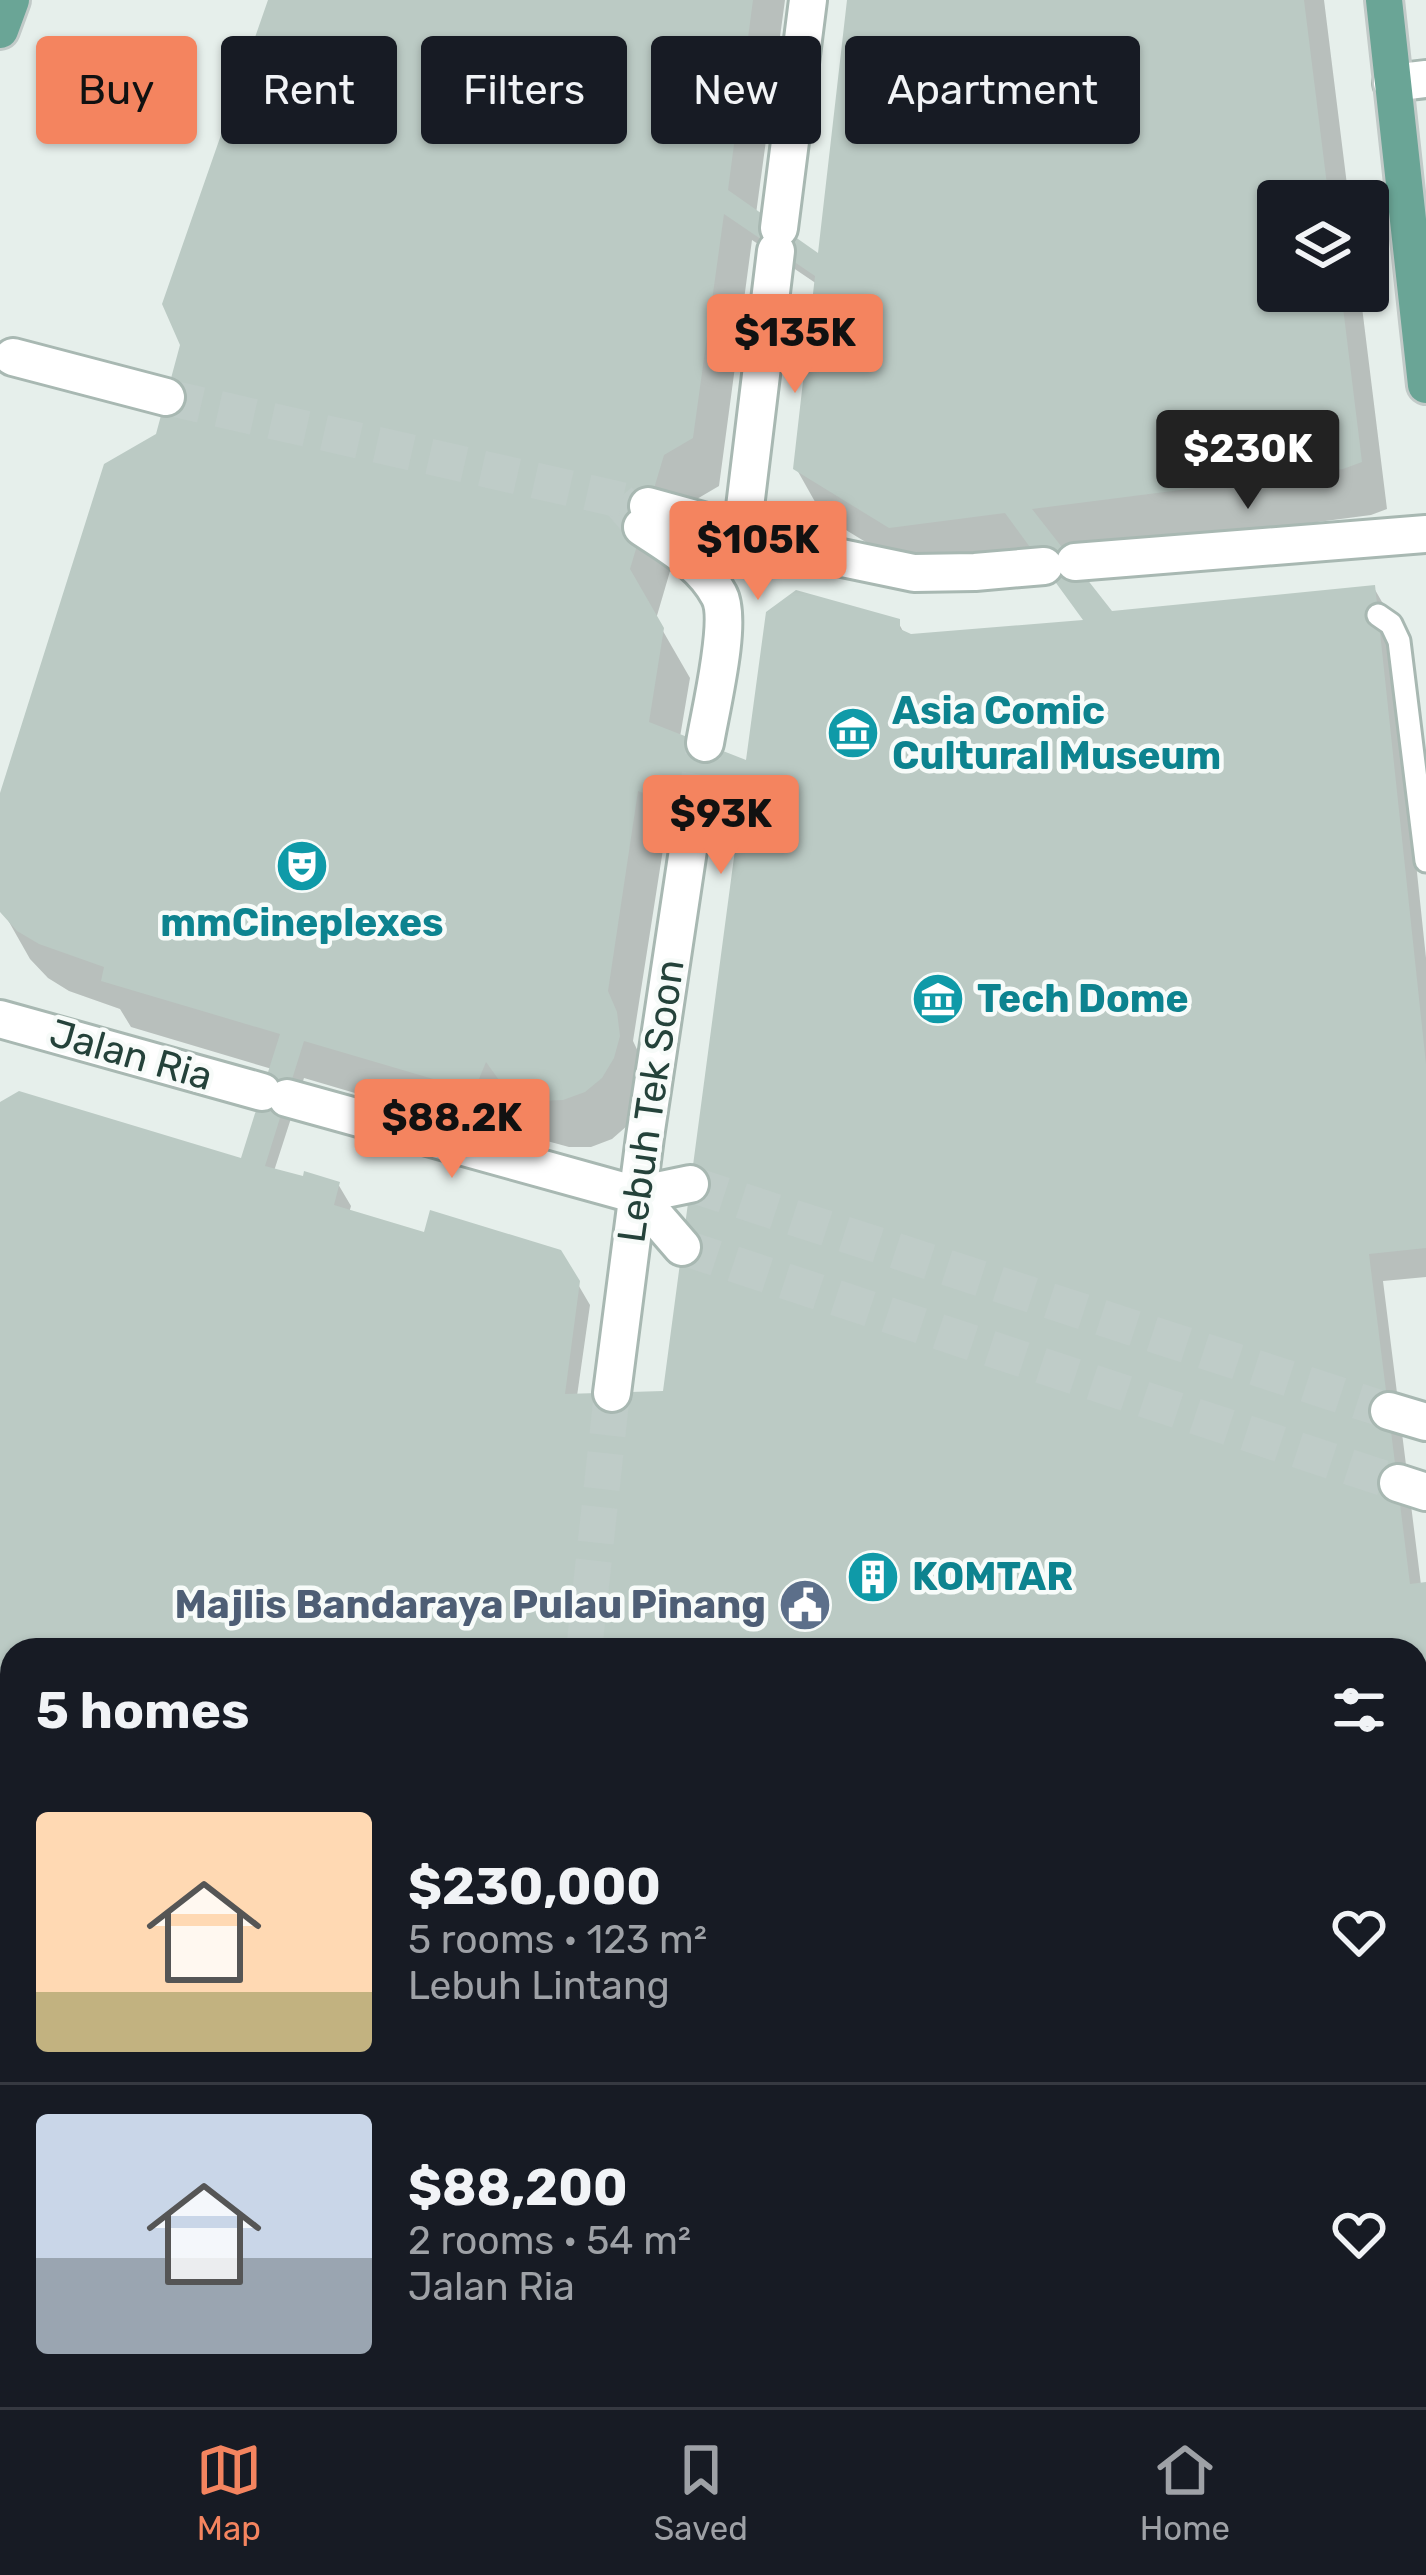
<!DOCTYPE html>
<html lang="en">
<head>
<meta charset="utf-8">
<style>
	body { margin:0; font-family:Rubik,sans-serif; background:#242831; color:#f1f3f6; height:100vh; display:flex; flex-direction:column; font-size:45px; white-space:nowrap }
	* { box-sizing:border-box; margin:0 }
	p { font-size:39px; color:#9ea1a6 }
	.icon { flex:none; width:66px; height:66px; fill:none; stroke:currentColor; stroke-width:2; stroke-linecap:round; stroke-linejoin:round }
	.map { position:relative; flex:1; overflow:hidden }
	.sheet { position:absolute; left:0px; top:1638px; width:1428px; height:771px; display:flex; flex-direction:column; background:#171b24; border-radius:36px 36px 0 0; box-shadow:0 3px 9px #0004 }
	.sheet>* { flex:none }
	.top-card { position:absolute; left:36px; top:36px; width:1356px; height:108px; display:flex; gap:24px }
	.controls { position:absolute; left:1257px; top:180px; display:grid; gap:24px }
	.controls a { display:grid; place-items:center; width:132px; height:132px; border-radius:12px; background:#171b24; box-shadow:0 3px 9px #0004; font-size:60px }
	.price { position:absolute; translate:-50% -102px; padding:0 27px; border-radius:12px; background:#f4845f; color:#111; font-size:39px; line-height:78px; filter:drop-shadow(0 3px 6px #0008) }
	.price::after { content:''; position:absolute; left:50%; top:72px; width:36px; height:27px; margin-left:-18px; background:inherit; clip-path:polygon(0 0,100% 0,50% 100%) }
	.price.active { background:#222; color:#fff }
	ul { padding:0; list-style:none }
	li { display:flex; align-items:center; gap:36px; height:300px; padding:0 36px }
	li+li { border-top:3px solid #363941 }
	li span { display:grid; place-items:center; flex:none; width:336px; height:240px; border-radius:12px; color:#555 }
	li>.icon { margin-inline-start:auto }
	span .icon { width:144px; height:144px; fill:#fffc; stroke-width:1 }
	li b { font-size:51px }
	h2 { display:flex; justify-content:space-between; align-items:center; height:144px; padding:0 36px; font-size:51px }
	.pill { padding:0 42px; border-radius:12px; background:#171b24; box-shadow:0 3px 9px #0004; font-size:42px; line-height:108px }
	.pill.active { background:#f4845f; color:#111 }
	.tabs { display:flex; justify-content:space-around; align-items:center; height:168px; border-top:3px solid #363941; background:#171b24; font-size:33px; color:#9ea1a6 }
	.tabs a { display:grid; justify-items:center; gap:6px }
	.tabs .active { color:#f4845f }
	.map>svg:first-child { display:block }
	.shadow { fill:#0003; fill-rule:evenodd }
	.building { fill:#bbcac4; fill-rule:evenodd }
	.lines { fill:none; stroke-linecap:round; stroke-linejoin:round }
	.minor-tunnel { stroke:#bfccc8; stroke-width:36; stroke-dasharray:36 18; stroke-linecap:butt }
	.tertiary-tunnel { stroke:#bfccc8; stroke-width:36; stroke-dasharray:36 18; stroke-linecap:butt }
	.service-casing { stroke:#a8b8b2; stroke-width:27 }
	.minor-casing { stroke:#a8b8b2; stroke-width:42 }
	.tertiary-casing { stroke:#a8b8b2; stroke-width:42 }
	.secondary-casing { stroke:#a4bbb3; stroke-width:42 }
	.primary-casing { stroke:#c2cac8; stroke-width:42 }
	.service { stroke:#fff; stroke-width:21 }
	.minor { stroke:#fff; stroke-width:36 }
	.tertiary { stroke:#fff; stroke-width:36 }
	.secondary { stroke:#fff; stroke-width:36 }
	.primary { stroke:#6aa596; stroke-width:36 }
	.labels { text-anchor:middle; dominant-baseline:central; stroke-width:9; stroke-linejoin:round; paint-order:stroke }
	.culture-label { font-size:39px; font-weight:bold; fill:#0d838f; stroke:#f7fbf9; text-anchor:start }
	.street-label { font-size:39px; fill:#24423a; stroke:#f7fbf9 }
	.service-label { font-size:39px; font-weight:bold; fill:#4e5e75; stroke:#f7fbf9; text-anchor:end }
</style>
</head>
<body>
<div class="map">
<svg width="1426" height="2407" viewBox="0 0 1426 2407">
	<rect width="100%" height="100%" fill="#e6efeb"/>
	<g class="shadow">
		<path d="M271 0H785L756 214 820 259 850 0H1324L1349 201H1278V291H1360L1387 509 1371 515 918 574 823 516 796 468 817 284 752 240 719 486 690 503 656 619 690 678 680 737 744 762 898 622 905 635 1087 624 1374 588 1390 616 1426 958V1277L1383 1281 1421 1585H1426V1975L1416 1988V1650H12V1826L0 1829V1106L248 1164 272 1069 131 1027 120 1009 69 991 48 978 30 959 0 906V803L159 436ZM669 811 739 837 666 1393 577 1396 590 1305 559 1252 426 1236 349 1213 351 1206 338 1184 274 1171 304 1078 501 1136 513 1106 530 1128 547 1141 569 1147H591L612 1139 628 1125 640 1107 643 1062 633 1041Z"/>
		<path d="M0 2191H12V2397H313L274 2407H237L234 2401 210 2407H0Z"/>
		<path d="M933 2397H1230L1181 2407H935Z"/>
	</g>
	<g class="building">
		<path d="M268 0H753L728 190 818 253 847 0H1304L1329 201H1278V291H1341L1362 462 1343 469 1032 509 1112 611 1375 585 1426 1064V1248L1369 1254 1410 1584 1426 1582V1926L1416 1940V1650H12V1794L0 1797V1102L19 1091 241 1158 280 1034 101 981 104 967 39 944 17 931 0 912V793L104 464 156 434 180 345 162 304ZM724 214 815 276 793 469 889 528 1005 513 1083 620 911 634 900 629V619L796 590 766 612 746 760 649 722 664 628 630 569 664 455 693 438ZM638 791 738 827 663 1391 565 1394 580 1281 561 1250 430 1210 424 1232 334 1205 340 1182 304 1171 303 1176 265 1166 304 1041 474 1091 486 1062 499 1080 518 1094 540 1101 563 1100 585 1092 602 1078 614 1058 620 1036 617 1012 608 991Z"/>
		<path d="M12 1860V2039L10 2040 0 1997V1863Z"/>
		<path d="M0 2188H12V2397L179 2399 144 2407H53V2402L0 2406Z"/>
		<path d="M648 2397H742L744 2407H649Z"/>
		<path d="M930 2397H1146V2399L1108 2407H932Z"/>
	</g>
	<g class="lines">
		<g class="minor-tunnel">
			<path d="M618 499 642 527"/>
			<path d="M694 810 705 743"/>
			<path d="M584 1650 612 1393"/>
		</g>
		<g class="tertiary-tunnel">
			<path d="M166 397 648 506"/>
			<path d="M690 1184 1389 1411"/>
			<path d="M682 1247 1398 1483"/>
		</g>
		<g class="service-casing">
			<g id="service">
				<path d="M1378 615 1391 624 1399 641 1426 861"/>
				<path d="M0 2160H12"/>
			</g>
		</g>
		<g class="minor-casing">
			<g id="minor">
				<path d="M779 228 808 0"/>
				<path d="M642 527C670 546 702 563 719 595 733 620 710 712 705 743"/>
				<path d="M742 532 776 251"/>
				<path d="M612 1393 645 1137 694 810"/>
			</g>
		</g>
		<g class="tertiary-casing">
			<g id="tertiary">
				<path d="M1392 83 1426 79"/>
				<path d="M13 357 166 397"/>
				<path d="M648 506 818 553 914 573 975 572 1044 566"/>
				<path d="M1075 562 1426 534"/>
				<path d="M0 1019 262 1092"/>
				<path d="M287 1098 637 1195 690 1184"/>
				<path d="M637 1195 682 1247"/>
				<path d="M1389 1411 1426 1422"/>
				<path d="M1398 1483 1426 1492"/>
			</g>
		</g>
		<g class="secondary-casing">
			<path id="secondary" d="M1416 2188 1426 2191"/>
		</g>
		<g class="primary-casing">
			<g id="primary">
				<path d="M1384 0 1426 385"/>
				<path d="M0 30 11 0"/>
				<path d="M1416 2091 1426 2087"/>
				<path d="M1416 2145 1426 2146"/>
				<path d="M320 2407 364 2397"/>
			</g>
		</g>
		<use href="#service" class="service"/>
		<use href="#minor" class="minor"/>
		<use href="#tertiary" class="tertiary"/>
		<use href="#secondary" class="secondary"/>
		<use href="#primary" class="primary"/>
	</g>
	<defs>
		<g id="museum-disc" transform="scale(2.7)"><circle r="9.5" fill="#0f9aa8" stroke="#f7fbf9"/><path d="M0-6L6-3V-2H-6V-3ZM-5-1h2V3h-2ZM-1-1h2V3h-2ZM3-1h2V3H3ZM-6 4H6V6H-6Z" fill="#fff"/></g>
		<g id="theatre-disc" transform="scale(2.7)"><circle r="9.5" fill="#0f9aa8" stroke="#f7fbf9"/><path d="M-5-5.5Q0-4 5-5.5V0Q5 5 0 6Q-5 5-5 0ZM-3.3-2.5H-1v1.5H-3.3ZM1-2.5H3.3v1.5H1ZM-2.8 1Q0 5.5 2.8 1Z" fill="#fff"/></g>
		<g id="building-disc" transform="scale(2.7)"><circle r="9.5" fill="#0f9aa8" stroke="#f7fbf9"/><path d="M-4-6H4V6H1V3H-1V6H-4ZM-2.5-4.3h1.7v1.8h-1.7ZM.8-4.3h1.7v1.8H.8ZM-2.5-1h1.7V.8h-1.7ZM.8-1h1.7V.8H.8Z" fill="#fff"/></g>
		<g id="civic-disc" transform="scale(2.7)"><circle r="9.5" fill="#5c6f8a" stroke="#f7fbf9"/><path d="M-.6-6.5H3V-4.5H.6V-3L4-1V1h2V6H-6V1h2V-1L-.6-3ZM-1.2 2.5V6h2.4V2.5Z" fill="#fff"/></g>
	</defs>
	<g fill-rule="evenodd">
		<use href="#museum-disc" x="853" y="733"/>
		<use href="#theatre-disc" x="302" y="866"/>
		<use href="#museum-disc" x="938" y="999"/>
		<use href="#building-disc" x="873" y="1577"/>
		<use href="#civic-disc" x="805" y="1605"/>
	</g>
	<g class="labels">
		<g class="culture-label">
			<text x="892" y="711">Asia Comic<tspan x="892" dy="45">Cultural Museum</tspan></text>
			<text x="302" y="923" text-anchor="middle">mmCineplexes</text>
			<text x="977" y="999">Tech Dome</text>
			<text x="912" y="1577">KOMTAR</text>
		</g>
		<g class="street-label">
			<text transform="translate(131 1055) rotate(16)">Jalan Ria</text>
			<text transform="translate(651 1101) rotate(-82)">Lebuh Tek Soon</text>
		</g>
		<g class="service-label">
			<text x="766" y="1605">Majlis Bandaraya Pulau Pinang</text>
		</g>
	</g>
</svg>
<div class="controls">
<a><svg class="icon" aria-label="layers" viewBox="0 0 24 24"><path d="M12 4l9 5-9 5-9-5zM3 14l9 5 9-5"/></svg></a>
</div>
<b class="price" style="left:795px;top:396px">$135K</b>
<b class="price active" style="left:1248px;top:512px">$230K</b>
<b class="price" style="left:758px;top:603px">$105K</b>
<b class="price" style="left:721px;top:877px">$93K</b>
<b class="price" style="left:452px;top:1181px">$88.2K</b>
<div class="top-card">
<a class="pill active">Buy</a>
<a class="pill">Rent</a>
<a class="pill">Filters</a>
<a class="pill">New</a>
<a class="pill">Apartment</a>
</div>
<section class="sheet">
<h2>5 homes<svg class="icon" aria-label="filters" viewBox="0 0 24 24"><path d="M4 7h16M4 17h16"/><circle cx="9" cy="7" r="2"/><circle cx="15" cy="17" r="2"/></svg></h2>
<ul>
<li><span style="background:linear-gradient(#ffd9b3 75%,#c2b280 0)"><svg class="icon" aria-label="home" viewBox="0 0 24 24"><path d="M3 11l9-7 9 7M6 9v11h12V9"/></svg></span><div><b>$230,000</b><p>5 rooms · 123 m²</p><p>Lebuh Lintang</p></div><svg class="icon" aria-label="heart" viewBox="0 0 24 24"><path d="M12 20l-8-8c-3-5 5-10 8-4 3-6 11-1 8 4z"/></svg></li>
<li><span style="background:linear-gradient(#c9d6e8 60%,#9aa5b1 0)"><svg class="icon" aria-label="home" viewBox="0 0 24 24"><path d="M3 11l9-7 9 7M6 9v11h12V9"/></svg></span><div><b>$88,200</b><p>2 rooms · 54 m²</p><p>Jalan Ria</p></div><svg class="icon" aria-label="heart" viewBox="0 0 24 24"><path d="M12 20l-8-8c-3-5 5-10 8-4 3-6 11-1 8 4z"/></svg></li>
</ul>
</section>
</div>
<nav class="tabs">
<a class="active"><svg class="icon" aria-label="map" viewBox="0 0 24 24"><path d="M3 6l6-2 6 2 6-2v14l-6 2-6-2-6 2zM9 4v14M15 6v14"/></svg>Map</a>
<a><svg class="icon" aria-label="saved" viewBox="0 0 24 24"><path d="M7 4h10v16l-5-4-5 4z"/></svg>Saved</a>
<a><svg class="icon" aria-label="home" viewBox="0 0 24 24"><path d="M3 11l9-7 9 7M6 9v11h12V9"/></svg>Home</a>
</nav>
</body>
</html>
